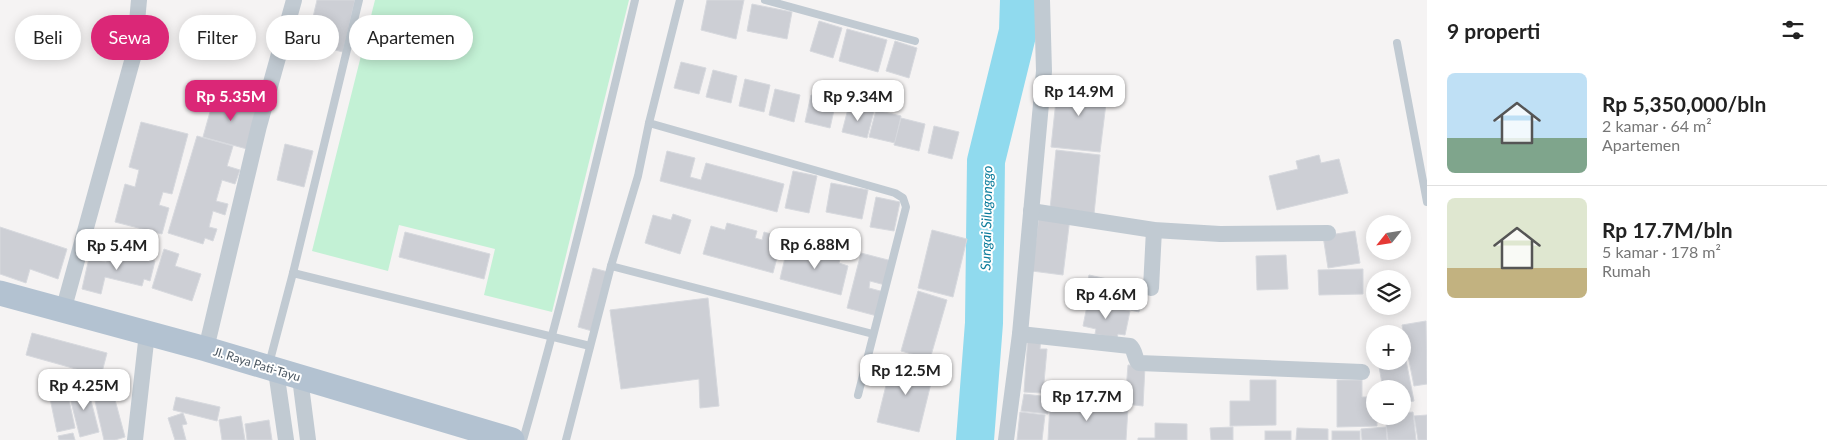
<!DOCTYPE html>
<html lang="id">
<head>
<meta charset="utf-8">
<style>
	body { margin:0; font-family:Lato,sans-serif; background:#f2f2f2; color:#222; height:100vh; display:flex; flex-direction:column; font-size:19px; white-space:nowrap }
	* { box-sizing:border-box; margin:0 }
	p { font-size:16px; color:#767676 }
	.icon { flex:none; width:28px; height:28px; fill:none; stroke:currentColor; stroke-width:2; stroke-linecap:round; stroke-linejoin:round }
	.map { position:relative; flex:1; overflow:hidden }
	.side { display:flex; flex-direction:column; background:#fff; width:400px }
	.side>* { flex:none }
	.hud { position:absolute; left:15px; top:15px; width:475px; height:45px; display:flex; gap:10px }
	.needle { width:32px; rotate:240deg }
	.tools { position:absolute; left:1366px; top:215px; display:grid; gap:10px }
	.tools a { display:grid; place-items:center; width:45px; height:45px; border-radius:50%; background:#fff; box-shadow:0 2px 12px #0003; font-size:25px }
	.price { position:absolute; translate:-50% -42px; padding:0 11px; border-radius:10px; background:#fff; color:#222; font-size:16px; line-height:32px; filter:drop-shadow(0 1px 2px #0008) }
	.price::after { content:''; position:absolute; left:50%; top:30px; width:15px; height:11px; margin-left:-8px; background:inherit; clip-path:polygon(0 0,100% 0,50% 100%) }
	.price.current { background:#db2777; color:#fff }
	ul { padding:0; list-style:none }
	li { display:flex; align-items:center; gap:15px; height:125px; padding:0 20px }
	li+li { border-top:1px solid #e0e0e0 }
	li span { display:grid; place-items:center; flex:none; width:140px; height:100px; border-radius:8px; color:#555 }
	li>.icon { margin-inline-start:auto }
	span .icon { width:60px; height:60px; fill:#fffc; stroke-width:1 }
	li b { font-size:21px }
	h2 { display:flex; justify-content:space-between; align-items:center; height:60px; padding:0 20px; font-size:21px }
	.pill { padding:0 18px; border-radius:22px; background:#fff; box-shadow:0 2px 12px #0003; font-size:18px; line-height:45px }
	.pill.current { background:#db2777; color:#fff }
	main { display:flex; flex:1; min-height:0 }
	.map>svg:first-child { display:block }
	.green { fill:#c3f1d5 }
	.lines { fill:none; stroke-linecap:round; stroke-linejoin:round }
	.river { stroke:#90daee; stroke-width:38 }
	.building { fill:#cdcfd5; stroke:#d7d9de }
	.service { stroke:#c1cad2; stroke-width:8 }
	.minor { stroke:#c1cad2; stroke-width:16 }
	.primary { stroke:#b3c2d1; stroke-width:25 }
	.labels { text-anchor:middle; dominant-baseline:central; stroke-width:4; stroke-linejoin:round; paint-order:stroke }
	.street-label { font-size:12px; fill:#4a5661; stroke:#fff }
	.water-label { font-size:14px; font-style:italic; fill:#0c7c9b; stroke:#fff }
</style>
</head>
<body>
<main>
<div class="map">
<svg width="1427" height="440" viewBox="0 0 1427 440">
	<rect width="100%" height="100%" fill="#f5f3f3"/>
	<path class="green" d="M375 0H629L552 312 484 295 495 249 399 225 388 271 312 251Z"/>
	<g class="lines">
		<path class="river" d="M975 440 984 323 986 161 1018 31 1019 0"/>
	</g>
	<g class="building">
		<path d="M317 0H355L343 52 307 43Z"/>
		<path d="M707 0H744L736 39 701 30Z"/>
		<path d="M752 4 792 12 787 39 747 31Z"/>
		<path d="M819 21 842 28 833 58 810 51Z"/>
		<path d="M847 29 887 40 878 72 839 61Z"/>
		<path d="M895 41 917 48 909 78 886 71Z"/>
		<path d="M681 62 706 68 699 94 674 88Z"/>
		<path d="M713 70 737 76 731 103 706 97Z"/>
		<path d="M745 79 770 85 764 112 739 106Z"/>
		<path d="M1058 82 1108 87 1100 152 1051 147Z"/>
		<path d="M775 89 800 95 794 122 769 115Z"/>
		<path d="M215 94 259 107 247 149 203 137Z"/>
		<path d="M811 95 836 101 830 128 805 122Z"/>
		<path d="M849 105 874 111 867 138 842 132Z"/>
		<path d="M876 110 901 116 895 143 869 137Z"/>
		<path d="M901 118 925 124 919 151 894 145Z"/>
		<path d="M141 122 188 134 172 194 163 192 159 205 169 208 162 234 115 222 125 184 135 187 139 170 129 167Z"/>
		<path d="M934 126 959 132 952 159 928 153Z"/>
		<path d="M197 136 233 146 227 166 240 170 235 184 222 180 216 201 228 204 225 215 213 211 209 227 217 229 213 241 205 238 203 244 168 233Z"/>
		<path d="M285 144 313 151 304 187 277 180Z"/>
		<path d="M1056 150 1100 155 1094 214 1050 209Z"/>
		<path d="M667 151 695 158 690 177 701 180 706 163 784 184 777 212 660 181Z"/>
		<path d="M1319 155 1321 163 1339 159 1348 193 1277 210 1269 176 1298 169 1296 161Z"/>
		<path d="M793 171 817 176 809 213 785 208Z"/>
		<path d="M831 183 868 190 862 219 826 212Z"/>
		<path d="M876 197 900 202 894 231 870 227Z"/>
		<path d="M673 214 691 220 680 254 645 243 653 215 671 220Z"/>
		<path d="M1039 215 1070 218 1063 275 1032 271Z"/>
		<path d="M727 223 757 231 755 238 762 240 764 232 778 236 776 244 780 246 773 273 703 254 711 226 725 230Z"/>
		<path d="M0 227 67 249 58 279 30 269 26 283 0 274Z"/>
		<path d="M932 230 967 239 953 297 918 288Z"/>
		<path d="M1355 231 1360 263 1328 268 1323 236Z"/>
		<path d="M405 232 490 254 484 279 399 257Z"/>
		<path d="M806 247 841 256 839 263 848 266 841 295 780 279 787 249 804 254Z"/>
		<path d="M164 249 179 254 175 266 201 274 192 301 152 288Z"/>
		<path d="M109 251 155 261 150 281 144 279 142 286 105 277 101 294 82 289 89 258 106 262Z"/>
		<path d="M861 253 892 261 885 285 870 281 869 288 884 292 877 316 847 308Z"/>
		<path d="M1286 255 1288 289 1257 290 1256 256Z"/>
		<path d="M593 268 608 272 592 331 578 327Z"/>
		<path d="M1363 269V294L1319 295 1318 270Z"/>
		<path d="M1089 275 1144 287 1139 312 1084 299Z"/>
		<path d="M918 291 947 300 930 359 901 351Z"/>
		<path d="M708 298 719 406 700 408 699 379 621 389 610 310Z"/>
		<path d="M1088 301 1130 311 1125 335 1118 334 1117 338 1095 334 1096 329 1083 326Z"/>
		<path d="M1426 321 1427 384 1414 386 1402 325Z"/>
		<path d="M32 333 107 353 101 376 26 355Z"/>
		<path d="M1028 336 1041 337 1040 349H1047L1043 393 1024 392Z"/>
		<path d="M1402 340 1414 401 1402 403V389H1383L1378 361H1402Z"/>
		<path d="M892 361 934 371 919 432 877 422Z"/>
		<path d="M1128 365 1145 366 1143 406 1125 404Z"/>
		<path d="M1250 380H1276V425L1230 426V401H1250Z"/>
		<path d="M1337 380H1362V397H1375V416H1377V426L1337 427Z"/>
		<path d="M65 381 75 428 57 432 47 384Z"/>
		<path d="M87 385 99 432 80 437 68 390Z"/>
		<path d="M1024 394 1050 397 1048 414 1021 411Z"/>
		<path d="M114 396 125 437 115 440H104L95 401Z"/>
		<path d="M176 397 220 407 217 421 173 410Z"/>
		<path d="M1050 402 1128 408 1126 440H1048Z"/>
		<path d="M1020 412 1045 415 1042 440H1017Z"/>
		<path d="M1413 412 1416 440H1388L1385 416H1402V413Z"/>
		<path d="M183 413 187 424 182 425 186 440H175L168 418Z"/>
		<path d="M1427 415V440H1418L1414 416Z"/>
		<path d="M241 416 245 440H222L219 420Z"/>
		<path d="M269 420 272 440H247L245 424Z"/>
		<path d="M1155 423 1187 424V440H1138V438H1155Z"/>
		<path d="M1233 427V440H1211L1210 428Z"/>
		<path d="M1386 427 1387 440H1362L1361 429Z"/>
		<path d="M1297 428 1328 429V440H1296Z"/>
		<rect x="1265" y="431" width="26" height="9"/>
		<rect x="1332" y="431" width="28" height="9"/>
		<path d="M73 433 75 440H59L58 436Z"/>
	</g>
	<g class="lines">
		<g class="service">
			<path d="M765 0 915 41"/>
			<path d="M1397 43 1427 202"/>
			<path d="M649 123 895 193 903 198 906 207 858 395"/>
			<path d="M611 266 873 334"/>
			<path d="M293 273 590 346"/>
			<path d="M269 364 293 273 359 0"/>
			<path d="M523 440C565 294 600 148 635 0"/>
			<path d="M566 440 611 266 638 176 649 123 680 0"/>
		</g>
		<g class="minor">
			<path d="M1031 211 1154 230 1220 234 1328 233"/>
			<path d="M1151 288 1154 230"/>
			<path d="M63 311 134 54 139 0"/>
			<path d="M1020 334 1130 346C1136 351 1134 359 1139 363L1362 372"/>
			<path d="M206 349 259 126 294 0"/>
			<path d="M276 371 286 440"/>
			<path d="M300 378 308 440"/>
			<path d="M135 440 147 333"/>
			<path d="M1006 440 1020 334 1044 71 1042 0"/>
		</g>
		<path class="primary" d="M0 293 206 349 512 440"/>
	</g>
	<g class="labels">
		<g class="street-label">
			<text transform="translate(257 364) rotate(17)">Jl. Raya Pati-Tayu</text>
		</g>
		<g class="water-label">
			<text transform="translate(986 218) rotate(-89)">Sungai Silugonggo</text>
		</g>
	</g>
</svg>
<div class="tools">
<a><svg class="needle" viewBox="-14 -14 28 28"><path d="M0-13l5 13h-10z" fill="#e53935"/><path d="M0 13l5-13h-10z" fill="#767676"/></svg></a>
<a><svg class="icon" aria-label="layers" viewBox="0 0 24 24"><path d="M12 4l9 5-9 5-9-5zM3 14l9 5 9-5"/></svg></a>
<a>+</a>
<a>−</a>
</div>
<b class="price" style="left:1079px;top:117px">Rp 14.9M</b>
<b class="price current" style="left:231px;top:122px">Rp 5.35M</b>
<b class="price" style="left:858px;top:122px">Rp 9.34M</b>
<b class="price" style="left:815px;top:270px">Rp 6.88M</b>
<b class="price" style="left:117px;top:271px">Rp 5.4M</b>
<b class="price" style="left:1106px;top:320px">Rp 4.6M</b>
<b class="price" style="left:906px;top:396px">Rp 12.5M</b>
<b class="price" style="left:84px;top:411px">Rp 4.25M</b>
<b class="price" style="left:1087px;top:422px">Rp 17.7M</b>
<div class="hud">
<a class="pill">Beli</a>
<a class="pill current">Sewa</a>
<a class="pill">Filter</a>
<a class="pill">Baru</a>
<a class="pill">Apartemen</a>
</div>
</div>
<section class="side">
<h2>9 properti<svg class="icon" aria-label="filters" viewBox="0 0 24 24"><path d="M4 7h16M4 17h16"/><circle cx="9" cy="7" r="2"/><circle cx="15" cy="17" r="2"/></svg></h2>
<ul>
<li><span style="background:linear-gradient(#bfe0f5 65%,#7fa58c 0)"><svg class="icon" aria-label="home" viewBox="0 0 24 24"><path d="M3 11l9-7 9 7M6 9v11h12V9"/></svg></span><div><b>Rp 5,350,000/bln</b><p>2 kamar · 64 m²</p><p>Apartemen</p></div></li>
<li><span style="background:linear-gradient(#dfe7d0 70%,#c2b280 0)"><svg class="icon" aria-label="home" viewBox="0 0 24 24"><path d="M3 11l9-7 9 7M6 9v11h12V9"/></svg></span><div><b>Rp 17.7M/bln</b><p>5 kamar · 178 m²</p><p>Rumah</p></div></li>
</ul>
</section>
</main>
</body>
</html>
